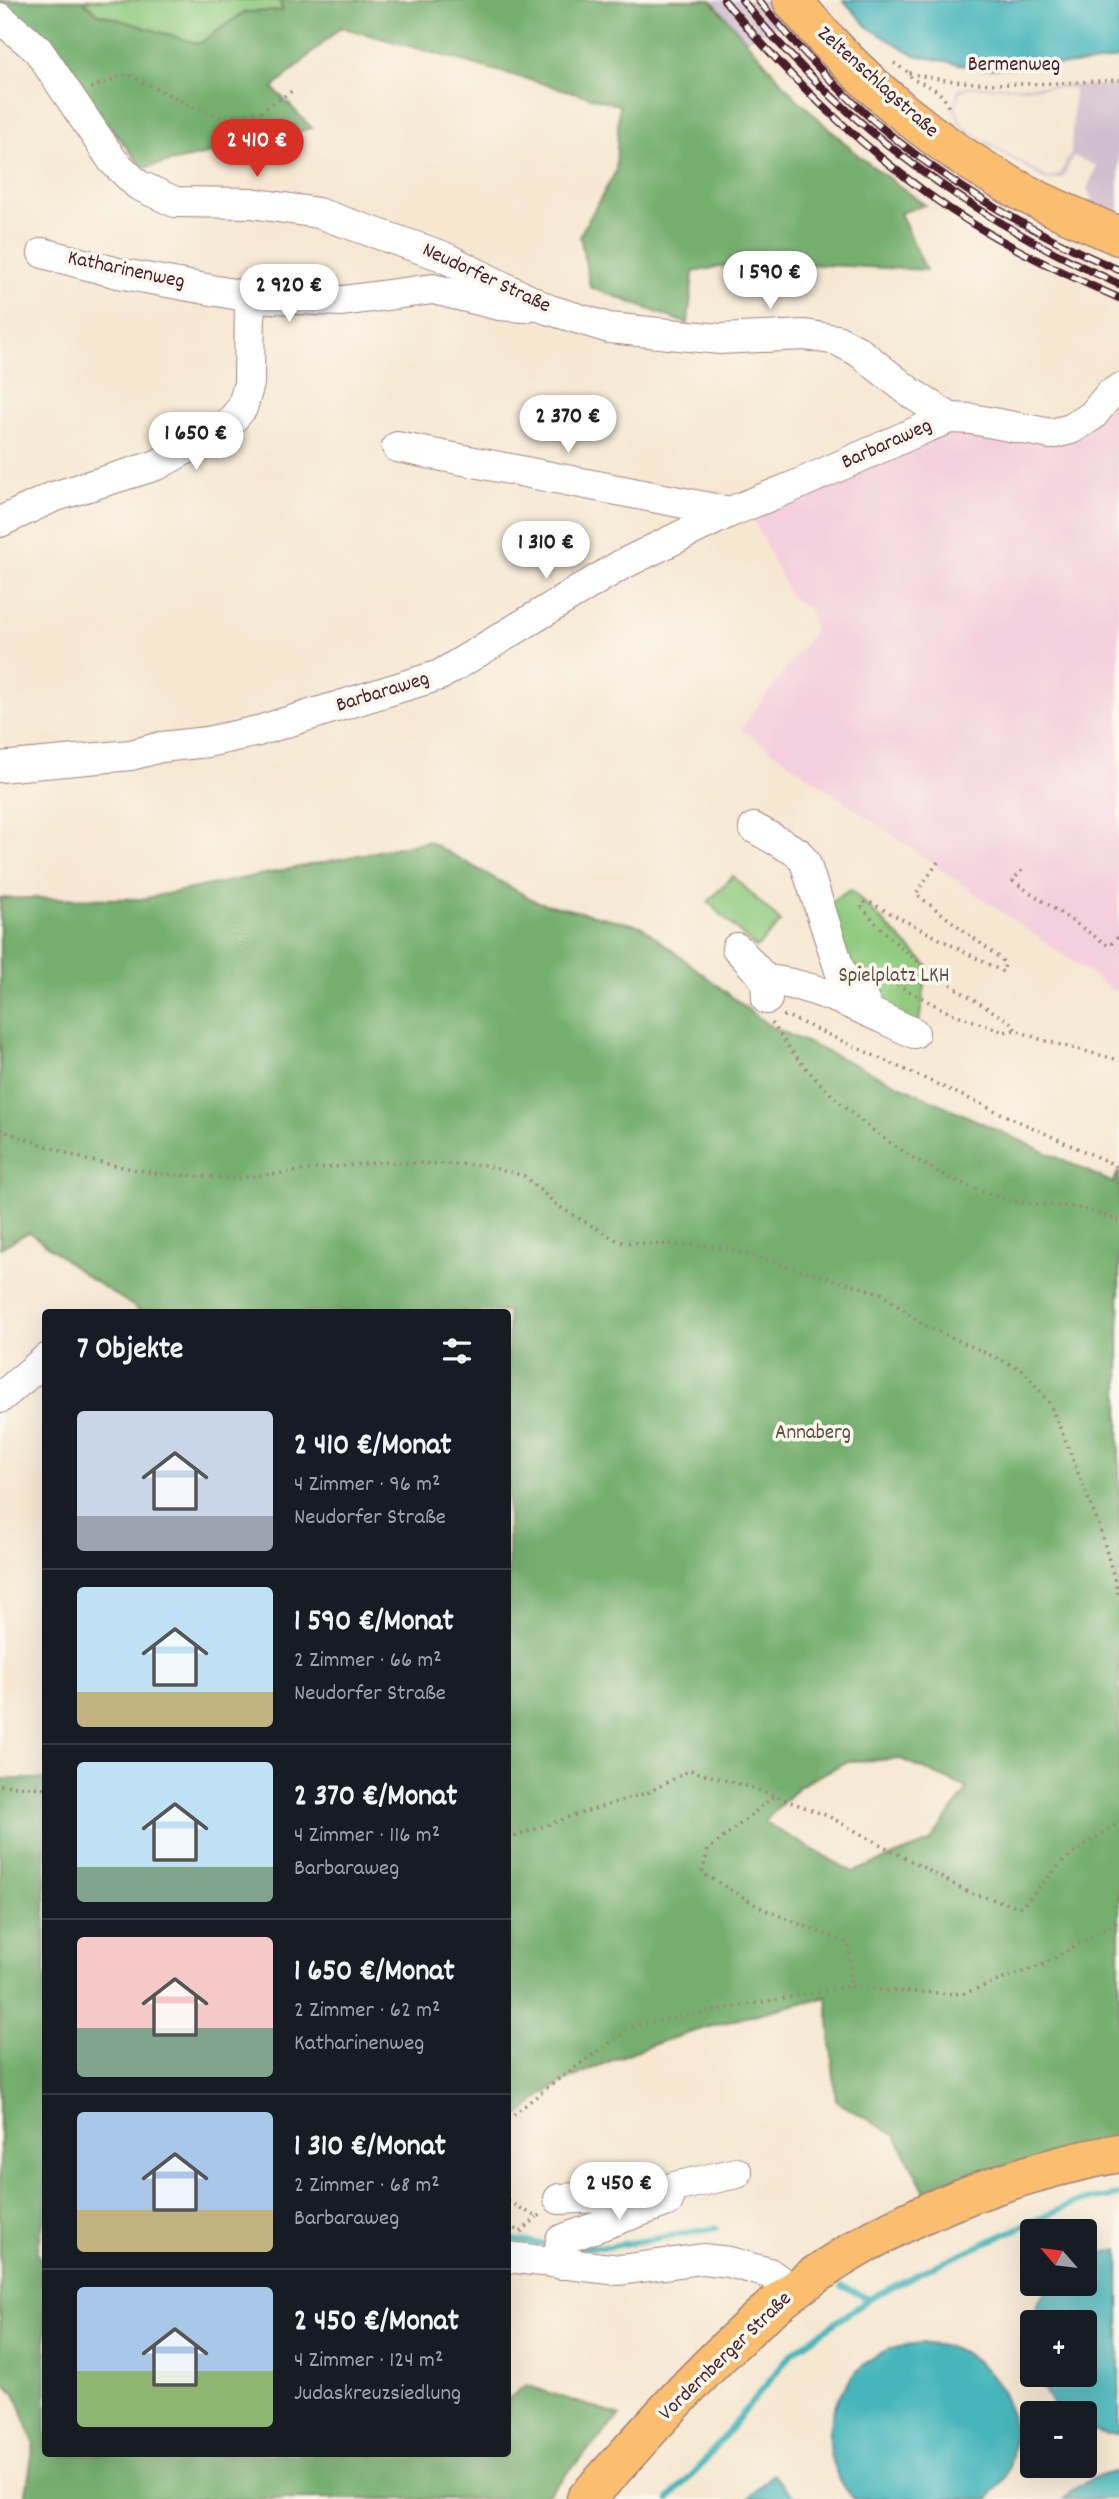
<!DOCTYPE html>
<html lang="de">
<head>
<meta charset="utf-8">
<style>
	body { margin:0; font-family:Dekko,sans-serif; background:#242831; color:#f1f3f6; height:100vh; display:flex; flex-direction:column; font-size:26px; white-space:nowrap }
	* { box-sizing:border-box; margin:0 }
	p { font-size:23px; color:#9ea1a6 }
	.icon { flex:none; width:38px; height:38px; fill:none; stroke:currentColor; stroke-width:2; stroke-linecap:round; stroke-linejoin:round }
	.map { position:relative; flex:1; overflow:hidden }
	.side { position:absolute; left:42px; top:1309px; width:469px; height:1148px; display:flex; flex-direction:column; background:#171b24; border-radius:7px; box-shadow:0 7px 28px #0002 }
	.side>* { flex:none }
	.needle { width:46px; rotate:298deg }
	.tools { position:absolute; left:1020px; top:2219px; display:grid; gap:14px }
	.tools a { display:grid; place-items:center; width:77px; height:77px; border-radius:7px; background:#171b24; box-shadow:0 7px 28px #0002; font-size:35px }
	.price { position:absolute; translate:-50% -60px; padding:0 16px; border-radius:24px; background:#fff; color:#222; font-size:23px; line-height:46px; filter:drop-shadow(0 2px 4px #0008) }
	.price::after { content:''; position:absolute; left:50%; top:42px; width:21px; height:16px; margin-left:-10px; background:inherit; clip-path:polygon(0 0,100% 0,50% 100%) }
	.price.current { background:#d93025; color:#fff }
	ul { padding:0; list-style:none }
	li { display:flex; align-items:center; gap:21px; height:175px; padding:0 35px }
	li+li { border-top:2px solid #363941 }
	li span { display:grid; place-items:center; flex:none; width:196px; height:140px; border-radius:7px; color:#555 }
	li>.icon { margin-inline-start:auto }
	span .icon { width:84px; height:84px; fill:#fffc; stroke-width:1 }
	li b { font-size:30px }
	h2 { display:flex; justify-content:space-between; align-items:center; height:84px; padding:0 35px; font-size:30px }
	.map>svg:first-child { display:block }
	.built { fill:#f4cfdd }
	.industrial { fill:#d0bdcd; fill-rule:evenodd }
	.green { fill:#90cb80; stroke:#6d7556; stroke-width:2 }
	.forest { fill:#74af6e; stroke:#5f674c; stroke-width:2; fill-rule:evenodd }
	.water { fill:#46b6bc; stroke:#486a74; stroke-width:2 }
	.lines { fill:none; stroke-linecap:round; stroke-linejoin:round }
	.stream { stroke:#46b6bc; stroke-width:6 }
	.minor-casing { stroke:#a0837e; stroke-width:32 }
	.major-casing { stroke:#a0837e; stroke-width:41 }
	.path { stroke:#a0837e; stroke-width:3.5; stroke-dasharray:2 5; stroke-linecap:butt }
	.minor { stroke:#fff; stroke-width:30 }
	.major { stroke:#fabe6e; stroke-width:38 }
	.rail-casing { stroke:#4a1f2b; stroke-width:8 }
	.rail { stroke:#fbf7ec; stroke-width:5; stroke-dasharray:16; stroke-linecap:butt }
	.labels { text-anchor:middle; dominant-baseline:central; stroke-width:7; stroke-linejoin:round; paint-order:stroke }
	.street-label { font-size:21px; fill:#4a1f2b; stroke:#fbf7ec }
	.park-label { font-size:21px; fill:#5f5344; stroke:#fbf7ec }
</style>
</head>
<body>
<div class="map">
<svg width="1119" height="2499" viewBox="0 0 1119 2499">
	<rect width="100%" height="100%" fill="#fbf7ec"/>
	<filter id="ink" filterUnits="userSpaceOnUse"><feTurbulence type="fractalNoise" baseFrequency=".0143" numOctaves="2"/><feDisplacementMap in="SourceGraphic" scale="14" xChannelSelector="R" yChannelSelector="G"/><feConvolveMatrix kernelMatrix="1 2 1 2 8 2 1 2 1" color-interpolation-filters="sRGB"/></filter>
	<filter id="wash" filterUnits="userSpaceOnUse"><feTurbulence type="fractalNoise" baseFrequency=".00686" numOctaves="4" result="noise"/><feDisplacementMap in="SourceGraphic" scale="28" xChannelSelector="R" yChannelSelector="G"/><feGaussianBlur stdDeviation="1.57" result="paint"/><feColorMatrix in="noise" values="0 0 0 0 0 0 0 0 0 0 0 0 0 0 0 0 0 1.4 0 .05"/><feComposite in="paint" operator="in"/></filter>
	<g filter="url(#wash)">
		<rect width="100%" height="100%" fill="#f6e7d1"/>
		<path class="built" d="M1119 400V991L1113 990 741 729 814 631 810 610 790 596 752 517 941 429 1065 441Z"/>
		<g class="industrial">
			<path d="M711 0H775L789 18 746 41Z"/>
			<path d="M1119 85V213L1093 202 1087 188 1097 166 1073 156 1063 178 1047 181 961 128 953 107 958 89 964 86ZM969 88H1074L1071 152 1060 174 1048 178 963 126 956 106 960 92Z"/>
		</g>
		<g class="green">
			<path d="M83 0H280L282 11 244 12 199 44 97 13Z"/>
			<path d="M733 876 781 922 756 948 708 902Z"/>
			<path d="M851 890 928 966 918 1028 889 1015 850 974 826 904Z"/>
		</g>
		<g class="forest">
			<path d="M0 0H83L97 13 199 44 245 12 282 11 280 0H711L795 97 860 157 925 205 900 213 926 270 804 264 776 256 693 272 688 324 590 287 580 235 616 171 619 105 341 27 273 88 312 128 254 144 143 168 43 42 0 7Z"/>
			<path d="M428 841 537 902 641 926 768 1025 1113 1183 1119 1171V2135L927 2195 896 2136 836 2101 827 1997C734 2019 638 2042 553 2088 536 2097 522 2114 508 2126V1312H138L136 1308 86 1276 29 1232 0 1248V898L141 899ZM901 1759 968 1788 930 1842 853 1872 764 1822 799 1786 848 1761Z"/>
			<path d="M0 1779H45L46 2211 37 2252 46 2272V2454H423L433 2456 437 2454H508V2399L526 2385 620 2416 543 2499H25L34 2443 15 2393 0 2378Z"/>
		</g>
		<g class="water">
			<path d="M843 0H1119V58L1093 63 985 69 915 55 869 28Z"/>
			<path d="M1119 2249V2434H1105L1085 2427V2413H1063L1053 2405 1035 2375H1085V2322H1032V2365C1025 2337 1032 2306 1051 2284H1085V2258Z"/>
			<path d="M921 2343C931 2345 943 2345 953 2348 1003 2367 1028 2428 1005 2477 1001 2485 994 2492 989 2499H853C848 2492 842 2484 838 2476 813 2429 842 2369 889 2349 898 2345 911 2345 921 2343Z"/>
			<path d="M1119 2471V2499H1064C1078 2482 1098 2475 1119 2471Z"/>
			<path d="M772 2474 798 2499H748Z"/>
		</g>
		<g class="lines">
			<g class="stream">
				<path d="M508 2239 547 2245"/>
				<path d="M578 2247H607L716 2228"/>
				<path d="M842 2286 869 2299"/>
				<path d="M669 2499 697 2470 792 2353 869 2299 927 2269 1077 2202 1119 2195"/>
			</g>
		</g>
	</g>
	<g filter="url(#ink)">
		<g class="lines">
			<g class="minor-casing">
				<g id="minor">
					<path d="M0 18 38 50 113 161 138 185 175 202 251 203 318 213 442 256 547 309 609 328 720 339 805 335 837 340 858 351 911 393 950 418"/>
					<path d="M43 253 118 273 250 297 342 301 433 289 499 305 525 307"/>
					<path d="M397 447 730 512"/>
					<path d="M0 522 53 497 157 465 226 427 242 408 249 384 250 297"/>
					<path d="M0 767 131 755 161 747 207 742 258 731 440 675 621 565 730 512 797 485 927 427 950 418 972 419 1051 434 1071 429 1092 416 1109 395 1119 389"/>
					<path d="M754 828 797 852 805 862 843 980 863 999 869 1012"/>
					<path d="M737 948 766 980 767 999"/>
					<path d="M766 980C817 984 868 1012 914 1033"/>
					<path d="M0 1398 46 1359"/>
					<path d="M559 2199 620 2196 659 2189"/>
					<path d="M508 2257 619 2270 703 2259 729 2262 769 2273 794 2291"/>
					<path d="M561 2264 559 2255 561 2240 668 2201 674 2187 737 2173"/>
				</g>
			</g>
			<g class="major-casing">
				<g id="major">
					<path d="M792 0C858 81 942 152 1036 199 1063 212 1091 224 1119 236"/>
					<path d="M586 2499C643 2437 699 2371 762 2316 862 2230 990 2177 1119 2153"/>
				</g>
			</g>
			<g class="path">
				<path d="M894 63 909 73 912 79C929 86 944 90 949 110"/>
				<path d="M909 73C976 90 1050 83 1119 80"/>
				<path d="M91 88 127 74 193 107 222 117 260 112 295 89"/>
				<path d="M938 862 916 894 1000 958 1005 964 1003 972 869 902H863L862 907C904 959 954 987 1010 1022L1016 1030"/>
				<path d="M1022 870 1013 881 1109 946 1117 938 1119 939"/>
				<path d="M872 971 946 1011 1004 1032 1016 1030 1042 1040 1119 1060"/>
				<path d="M783 1016H787L1119 1167"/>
				<path d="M772 1023C821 1101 919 1176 1009 1200 1033 1206 1059 1204 1083 1209 1095 1211 1107 1217 1119 1221"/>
				<path d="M0 1130 87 1160 158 1174 236 1178 382 1162 484 1165 524 1176 558 1206 620 1242 721 1247 881 1293 922 1324 1023 1370 1050 1404 1066 1442 1100 1528 1119 1596"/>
				<path d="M0 1785 46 1788"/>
				<path d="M773 1797 708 1850 702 1873 763 1909 849 1944 851 1986"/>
				<path d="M508 1839 572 1816 649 1792 690 1770 756 1789 828 1816 970 1893 1021 1907 1064 1860 1119 1822"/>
				<path d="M508 2119 549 2086 635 2025 851 1986 891 1991 962 1994 1042 1965 1119 1921"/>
				<path d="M508 2201 537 2217 543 2214"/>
				<path d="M508 2226 521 2232"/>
				<path d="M521 2232 537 2217"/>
			</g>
			<use href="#minor" class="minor"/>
			<use href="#major" class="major"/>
			<g class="rail-casing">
				<g id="rail">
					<path d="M724 0C784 72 852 139 928 194 987 237 1053 269 1119 298"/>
					<path d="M742 0C845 127 970 217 1119 284"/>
					<path d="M758 0C796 45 836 89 881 127 951 186 1035 234 1119 270"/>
				</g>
			</g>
			<use href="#rail" class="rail"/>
		</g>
	</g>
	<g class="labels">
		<g class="street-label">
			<text x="1014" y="66">Bermenweg</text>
			<text transform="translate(877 83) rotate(42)">Zeltenschlagstraße</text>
			<text transform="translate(126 271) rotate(12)">Katharinenweg</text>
			<text transform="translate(486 279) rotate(25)">Neudorfer Straße</text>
			<text transform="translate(887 445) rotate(-24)">Barbaraweg</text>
			<text transform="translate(383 693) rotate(-17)">Barbaraweg</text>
			<text transform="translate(726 2357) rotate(-44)">Vordernberger Straße</text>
		</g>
		<g class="park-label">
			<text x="894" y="977">Spielplatz LKH</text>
			<text x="813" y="1434">Annaberg</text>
		</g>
	</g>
</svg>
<div class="tools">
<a><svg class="needle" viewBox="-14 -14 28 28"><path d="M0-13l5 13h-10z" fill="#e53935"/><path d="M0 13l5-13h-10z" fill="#9ea1a6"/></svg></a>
<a>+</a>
<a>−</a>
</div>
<b class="price current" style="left:257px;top:179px">2 410 €</b>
<b class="price" style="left:770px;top:311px">1 590 €</b>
<b class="price" style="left:289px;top:324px">2 920 €</b>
<b class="price" style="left:568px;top:455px">2 370 €</b>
<b class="price" style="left:196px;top:472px">1 650 €</b>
<b class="price" style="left:546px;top:581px">1 310 €</b>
<b class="price" style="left:619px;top:2222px">2 450 €</b>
<section class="side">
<h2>7 Objekte<svg class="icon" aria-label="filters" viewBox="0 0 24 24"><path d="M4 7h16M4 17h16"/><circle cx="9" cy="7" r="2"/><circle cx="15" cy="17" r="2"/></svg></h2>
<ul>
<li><span style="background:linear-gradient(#c9d6e8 75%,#9aa5b1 0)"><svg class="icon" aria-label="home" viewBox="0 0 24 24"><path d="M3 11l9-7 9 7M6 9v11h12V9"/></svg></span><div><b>2 410 €/Monat</b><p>4 Zimmer · 96 m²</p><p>Neudorfer Straße</p></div></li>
<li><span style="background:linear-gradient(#bfe0f5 75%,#c2b280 0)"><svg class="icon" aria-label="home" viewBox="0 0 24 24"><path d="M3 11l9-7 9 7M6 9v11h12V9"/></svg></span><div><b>1 590 €/Monat</b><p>2 Zimmer · 66 m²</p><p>Neudorfer Straße</p></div></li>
<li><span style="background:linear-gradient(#bfe0f5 75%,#7fa58c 0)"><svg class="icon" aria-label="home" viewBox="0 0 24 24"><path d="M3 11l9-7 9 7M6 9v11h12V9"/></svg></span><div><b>2 370 €/Monat</b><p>4 Zimmer · 116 m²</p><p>Barbaraweg</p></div></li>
<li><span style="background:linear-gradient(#f6c9c9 65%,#7fa58c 0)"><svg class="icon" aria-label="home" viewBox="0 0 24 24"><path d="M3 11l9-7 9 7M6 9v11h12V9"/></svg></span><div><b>1 650 €/Monat</b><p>2 Zimmer · 62 m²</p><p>Katharinenweg</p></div></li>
<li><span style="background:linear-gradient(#a9c7e8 70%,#c2b280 0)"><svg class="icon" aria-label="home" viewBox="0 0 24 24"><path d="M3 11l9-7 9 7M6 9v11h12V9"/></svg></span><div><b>1 310 €/Monat</b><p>2 Zimmer · 68 m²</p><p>Barbaraweg</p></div></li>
<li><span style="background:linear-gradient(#a9c7e8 60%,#8fb573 0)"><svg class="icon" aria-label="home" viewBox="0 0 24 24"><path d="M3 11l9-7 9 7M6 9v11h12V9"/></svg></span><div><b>2 450 €/Monat</b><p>4 Zimmer · 124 m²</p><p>Judaskreuzsiedlung</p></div></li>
</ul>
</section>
</div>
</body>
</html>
